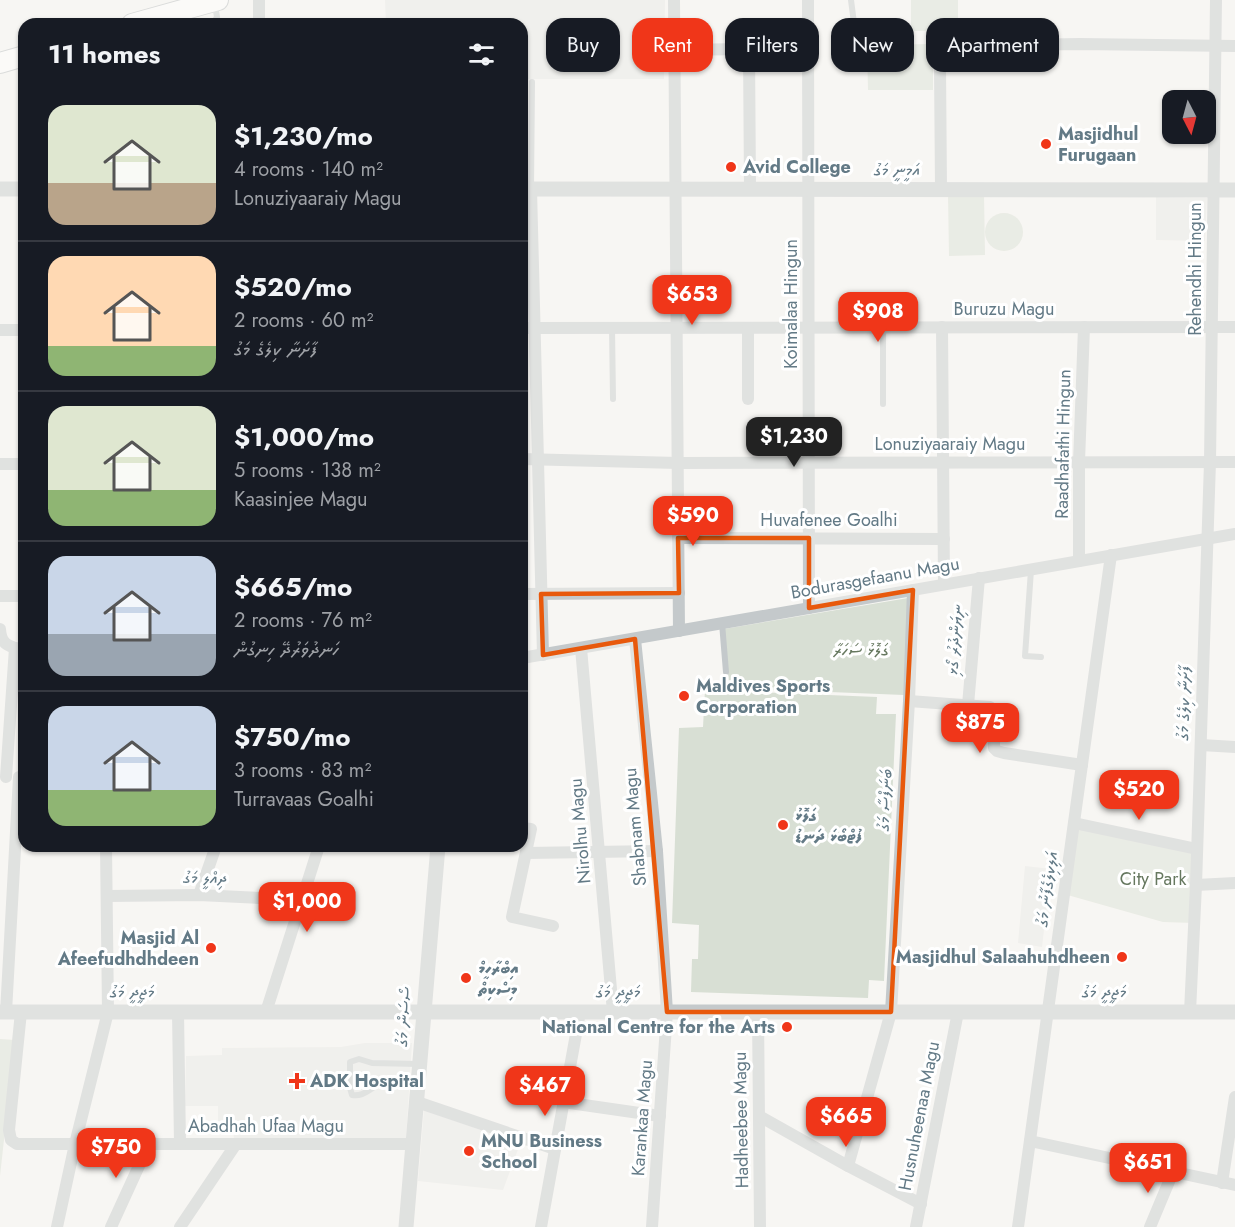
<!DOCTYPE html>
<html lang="en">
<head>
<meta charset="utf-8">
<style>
	body { margin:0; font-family:Jost,"Noto Sans Thaana",sans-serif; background:#242831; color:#f1f3f6; height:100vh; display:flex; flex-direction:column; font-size:22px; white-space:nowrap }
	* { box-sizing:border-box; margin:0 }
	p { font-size:20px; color:#9ea1a6 }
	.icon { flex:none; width:33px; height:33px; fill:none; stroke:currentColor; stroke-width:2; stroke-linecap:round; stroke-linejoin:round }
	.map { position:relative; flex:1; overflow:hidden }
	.details { position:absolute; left:18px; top:18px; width:510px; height:834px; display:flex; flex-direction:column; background:#171b24; border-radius:18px; box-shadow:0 2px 4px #0004 }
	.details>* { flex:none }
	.top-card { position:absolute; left:546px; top:18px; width:570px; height:54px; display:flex; gap:12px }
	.needle { width:39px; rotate:174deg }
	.fabs { position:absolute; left:1162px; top:90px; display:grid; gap:12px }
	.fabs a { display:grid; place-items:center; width:54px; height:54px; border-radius:12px; background:#171b24; box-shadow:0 2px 4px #0004; font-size:30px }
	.price { position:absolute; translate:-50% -51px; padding:0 14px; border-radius:12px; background:#f03619; color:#fff; font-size:20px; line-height:39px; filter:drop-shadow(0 2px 3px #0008) }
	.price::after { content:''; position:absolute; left:50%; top:36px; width:18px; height:14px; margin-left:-9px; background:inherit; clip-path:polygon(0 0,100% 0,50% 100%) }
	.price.active { background:#222; color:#fff }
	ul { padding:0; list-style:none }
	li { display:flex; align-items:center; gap:18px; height:150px; padding:0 30px }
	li+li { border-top:2px solid #363941 }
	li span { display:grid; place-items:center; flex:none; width:168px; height:120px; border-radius:18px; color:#555 }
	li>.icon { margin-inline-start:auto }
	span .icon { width:72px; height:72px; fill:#fffc; stroke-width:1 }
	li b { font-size:26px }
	h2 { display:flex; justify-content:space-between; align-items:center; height:72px; padding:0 30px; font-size:26px }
	.chip { padding:0 21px; border-radius:18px; background:#171b24; box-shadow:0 2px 4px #0004; font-size:21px; line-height:54px }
	.chip.active { background:#f03619; color:#fff }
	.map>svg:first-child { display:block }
	.built { fill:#e7e8e6 }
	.green { fill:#d8dfd4 }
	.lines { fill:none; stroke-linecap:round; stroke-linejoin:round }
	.primary-casing { stroke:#b7bcbf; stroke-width:22 }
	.service { stroke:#c4c9cb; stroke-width:6 }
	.minor { stroke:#c4c9cb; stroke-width:12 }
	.tertiary { stroke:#c4c9cb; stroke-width:15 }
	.primary { stroke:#fff; stroke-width:20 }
	.marked { fill:none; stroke:#e8590c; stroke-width:4.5; stroke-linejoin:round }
	.poi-dot { fill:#f03619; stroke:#fff; stroke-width:2 }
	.labels { text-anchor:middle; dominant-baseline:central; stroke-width:6; stroke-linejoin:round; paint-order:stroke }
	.poi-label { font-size:18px; font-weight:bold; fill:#637a86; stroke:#fff; text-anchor:start }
	.street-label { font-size:18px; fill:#637a86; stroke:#fff }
	.park-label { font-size:18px; fill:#66785f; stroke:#fff }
</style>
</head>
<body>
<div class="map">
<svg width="1235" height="1227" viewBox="0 0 1235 1227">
	<rect width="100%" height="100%" fill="#f7f6f3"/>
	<g class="built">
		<path d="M385 0H665L664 79H522V24H386Z"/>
		<path d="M1156 197 1207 198 1205 241 1156 240Z"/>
		<path d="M1025 866 1051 869 1042 947 1018 943Z"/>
		<path d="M365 1043H412L406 1139 234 1140 233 1122H218V1106H185L186 1056 222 1055V1048L341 1047Z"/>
		<path d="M424 1110 520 1144 503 1190 418 1181Z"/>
	</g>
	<g class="green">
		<rect x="911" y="0" width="47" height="31"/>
		<path d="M933 44V90H868L867 45Z"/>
		<path d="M522 87H527L526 173H522Z"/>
		<path d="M948 194H984L985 255 949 256Z"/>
		<circle cx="1004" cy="232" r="19"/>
		<path d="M908 598 904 695 729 688 724 629Z"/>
		<path d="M705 690 877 697 876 714H896L884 981 869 980 868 998 691 992 692 959H698L699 925 672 923 679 728 703 727Z"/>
		<path d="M1074 823 1197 849 1194 923 1163 922 1064 894Z"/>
		<path d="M0 1039 15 1040 0 1176Z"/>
	</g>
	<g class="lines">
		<g class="primary-casing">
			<g id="primary">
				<path d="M132 24 218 0"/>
				<path d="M0 63 24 56"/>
			</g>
		</g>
		<g class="service">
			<path d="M851 0 854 23"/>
			<path d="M213 24 217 17 215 5"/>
			<path d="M531 189 532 82"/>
			<path d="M612 328 613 399"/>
			<path d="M883 404V328"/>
			<path d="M1031 570 1025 656 1041 657"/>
			<path d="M722 623 726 672"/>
			<path d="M418 1084C407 1084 394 1082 383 1084 370 1086 366 1097 352 1095L350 1088V1062L359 1059 372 1063 419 1064"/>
		</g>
		<g class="minor">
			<path d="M259 0V24"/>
			<path d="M674 0 679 631"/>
			<path d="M808 0 809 608"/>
			<path d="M749 49 750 189"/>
			<path d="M675 50 808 48"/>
			<path d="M531 189 543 655"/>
			<path d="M941 189 940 66 947 53 960 46 1080 44 1235 46"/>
			<path d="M942 327 944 584"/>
			<path d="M522 328 1235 327"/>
			<path d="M0 330H24"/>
			<path d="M748 399V328"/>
			<path d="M522 459 678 463 1235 462"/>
			<path d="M0 464H24"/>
			<path d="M678 538 944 539"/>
			<path d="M1079 561V462L1084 327"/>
			<path d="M522 594 679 593"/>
			<path d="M0 596H24"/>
			<path d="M0 629C1 646 10 646 24 651"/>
			<path d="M635 639 657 851 667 1012 652 1227"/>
			<path d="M581 648 613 1012"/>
			<path d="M522 658 1235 534"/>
			<path d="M909 701 990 707C1002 717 993 735 994 748L997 751 1004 753 1082 765"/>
			<path d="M968 705 979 578"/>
			<path d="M1201 745 1235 747"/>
			<path d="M6 777 15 648"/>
			<path d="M1074 823 1197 849"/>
			<path d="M522 828 531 829 512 917 553 926"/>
			<path d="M526 853 657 851"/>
			<path d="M1196 885 1235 883"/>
			<path d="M199 895 216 846"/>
			<path d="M108 896 199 895 301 900"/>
			<path d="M6 1012 19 777"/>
			<path d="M21 1012 9 1130 11 1140 17 1144H414"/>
			<path d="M178 1012 180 1144"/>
			<path d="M266 1012 319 846"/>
			<path d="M758 1012 760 1227"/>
			<path d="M1190 1012 1196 885 1210 462 1216 0"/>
			<path d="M417 1102 555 1149"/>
			<path d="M563 1102 660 1116"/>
			<path d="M759 1116 848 1166 921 1204"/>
			<path d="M1030 1141 1235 1185"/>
			<path d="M848 1166 891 1012 909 701 913 590"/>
			<path d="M1222 1183 1235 1097"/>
			<path d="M57 1227 75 1144 108 1012 106 846"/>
			<path d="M111 1227 149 1144"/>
			<path d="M180 1227 236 1144"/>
			<path d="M541 1227 580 1012"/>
			<path d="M916 1227 958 1012"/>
			<path d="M1018 1227 1111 555"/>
			<path d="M1150 1227 1173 1172"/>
		</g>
		<g class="tertiary">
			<path d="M0 189H24"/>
			<path d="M522 189 1235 190"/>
			<path d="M0 1012H1235"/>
			<path d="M406 1227 438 846"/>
		</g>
		<use href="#primary" class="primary"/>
	</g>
	<path d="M0 0H1235V1227H0ZM678 538H809V608L913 590 891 1012H667L635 639 543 655 541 594 679 593Z" fill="#f7f6f3" fill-opacity=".55" fill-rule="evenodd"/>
	<path class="marked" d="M678 538H809V608L913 590 891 1012H667L635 639 543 655 541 594 679 593Z"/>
	<g class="poi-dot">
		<circle cx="1046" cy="144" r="6"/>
		<circle cx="731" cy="167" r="6"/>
		<circle cx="684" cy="696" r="6"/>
		<circle cx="783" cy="825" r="6"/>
		<circle cx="211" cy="948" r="6"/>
		<circle cx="1122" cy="957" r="6"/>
		<circle cx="466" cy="978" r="6"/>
		<circle cx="787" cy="1027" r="6"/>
		<path d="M294 1072h6v6h6v6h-6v6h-6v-6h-6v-6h6z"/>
		<circle cx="469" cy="1151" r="6"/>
	</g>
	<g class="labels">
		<g class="poi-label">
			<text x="1058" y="134">Masjidhul<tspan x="1058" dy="21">Furugaan</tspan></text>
			<text x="743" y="167">Avid College</text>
			<text x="696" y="686">Maldives Sports<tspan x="696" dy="21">Corporation</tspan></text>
			<text x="795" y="815">ގަލޮޅު<tspan x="795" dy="21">ފުޓްބޯޅަ ދަނޑު</tspan></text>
			<text x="199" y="938" text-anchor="end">Masjid Al<tspan x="199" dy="21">Afeefudhdhdeen</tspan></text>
			<text x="1110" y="957" text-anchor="end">Masjidhul Salaahuhdheen</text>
			<text x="478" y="968">އިބްރާހީމް<tspan x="478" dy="21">މިސްކިތް</tspan></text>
			<text x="775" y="1027" text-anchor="end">National Centre for the Arts</text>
			<text x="310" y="1081">ADK Hospital</text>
			<text x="481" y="1141">MNU Business<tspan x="481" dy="21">School</tspan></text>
		</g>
		<g class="street-label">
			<text x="897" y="170">އަމީނީ މަގު</text>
			<text transform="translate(1195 269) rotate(-90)">Rehendhi Hingun</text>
			<text transform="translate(791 304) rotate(-90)">Koimalaa Hingun</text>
			<text x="1004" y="309">Buruzu Magu</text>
			<text x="950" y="444">Lonuziyaaraiy Magu</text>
			<text transform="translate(1063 444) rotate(-89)">Raadhafathi Hingun</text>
			<text x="829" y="520">Huvafenee Goalhi</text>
			<text transform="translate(875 578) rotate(-10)">Bodurasgefaanu Magu</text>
			<text transform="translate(955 640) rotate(-85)">ނިޔަންދުރު ގޯޅި</text>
			<text transform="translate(1184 703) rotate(-88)">ފާށަނާ ކިލެގެ މަގު</text>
			<text transform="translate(885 800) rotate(-87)">ބަނަފްސާ މަގު</text>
			<text transform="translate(635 827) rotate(-95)">Shabnam Magu</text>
			<text transform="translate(580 831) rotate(-95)">Nirolhu Magu</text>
			<text transform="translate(205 878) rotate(1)">ދިއްލީ މަގު</text>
			<text transform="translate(1047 889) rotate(-82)">އަލިކިލެގެފާނު މަގު</text>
			<text x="132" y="992">މަޖީދީ މަގު</text>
			<text x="618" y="992">މަޖީދީ މަގު</text>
			<text x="1104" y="992">މަޖީދީ މަގު</text>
			<text transform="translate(404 1017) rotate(-85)">ސޯސަން މަގު</text>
			<text transform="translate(919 1116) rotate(-79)">Husnuheenaa Magu</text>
			<text transform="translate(642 1118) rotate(-86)">Karankaa Magu</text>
			<text transform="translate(741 1120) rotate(-91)">Hadheebee Magu</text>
			<text x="266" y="1126">Abadhah Ufaa Magu</text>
		</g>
		<g class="park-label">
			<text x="861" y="650">ގަލޮޅު ސަހަރާ</text>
			<text x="1153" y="879">City Park</text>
		</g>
	</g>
</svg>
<div class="fabs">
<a><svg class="needle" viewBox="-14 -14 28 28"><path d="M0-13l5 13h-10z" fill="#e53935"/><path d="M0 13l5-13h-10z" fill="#9ea1a6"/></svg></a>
</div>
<b class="price" style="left:692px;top:326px">$653</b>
<b class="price" style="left:878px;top:343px">$908</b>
<b class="price active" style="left:794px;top:468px">$1,230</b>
<b class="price" style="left:693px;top:547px">$590</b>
<b class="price" style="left:980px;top:754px">$875</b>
<b class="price" style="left:1139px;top:821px">$520</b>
<b class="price" style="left:307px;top:933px">$1,000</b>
<b class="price" style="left:545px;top:1117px">$467</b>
<b class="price" style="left:846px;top:1148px">$665</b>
<b class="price" style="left:116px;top:1179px">$750</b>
<b class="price" style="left:1148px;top:1194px">$651</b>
<div class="top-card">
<a class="chip">Buy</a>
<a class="chip active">Rent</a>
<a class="chip">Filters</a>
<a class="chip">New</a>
<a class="chip">Apartment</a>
</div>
<section class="details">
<h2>11 homes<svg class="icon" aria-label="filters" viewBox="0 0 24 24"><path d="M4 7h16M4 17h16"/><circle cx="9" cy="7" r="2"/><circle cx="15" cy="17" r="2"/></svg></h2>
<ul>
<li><span style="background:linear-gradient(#dfe7d0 65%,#b9a48a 0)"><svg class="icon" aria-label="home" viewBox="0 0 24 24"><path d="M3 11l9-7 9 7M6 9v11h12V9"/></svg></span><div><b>$1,230/mo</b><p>4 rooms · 140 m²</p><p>Lonuziyaaraiy Magu</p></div></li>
<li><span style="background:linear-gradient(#ffd9b3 75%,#8fb573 0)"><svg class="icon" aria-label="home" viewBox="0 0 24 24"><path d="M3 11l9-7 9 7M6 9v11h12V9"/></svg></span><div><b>$520/mo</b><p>2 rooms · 60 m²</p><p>ފާށަނާ ކިލެގެ މަގު</p></div></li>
<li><span style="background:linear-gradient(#dfe7d0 70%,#8fb573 0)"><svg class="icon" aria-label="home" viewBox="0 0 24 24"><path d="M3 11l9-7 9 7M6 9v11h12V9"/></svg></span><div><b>$1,000/mo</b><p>5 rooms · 138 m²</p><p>Kaasinjee Magu</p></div></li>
<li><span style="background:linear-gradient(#c9d6e8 65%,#9aa5b1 0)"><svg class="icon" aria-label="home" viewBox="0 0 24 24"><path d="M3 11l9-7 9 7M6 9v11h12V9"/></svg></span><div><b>$665/mo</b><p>2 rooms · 76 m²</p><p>ހަނދުވަރުދޭ ހިނގުން</p></div></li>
<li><span style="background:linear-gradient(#c9d6e8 70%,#8fb573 0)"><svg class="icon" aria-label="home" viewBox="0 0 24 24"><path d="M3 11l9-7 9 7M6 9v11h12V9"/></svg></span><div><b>$750/mo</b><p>3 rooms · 83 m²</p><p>Turravaas Goalhi</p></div></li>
</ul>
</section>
</div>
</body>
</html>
